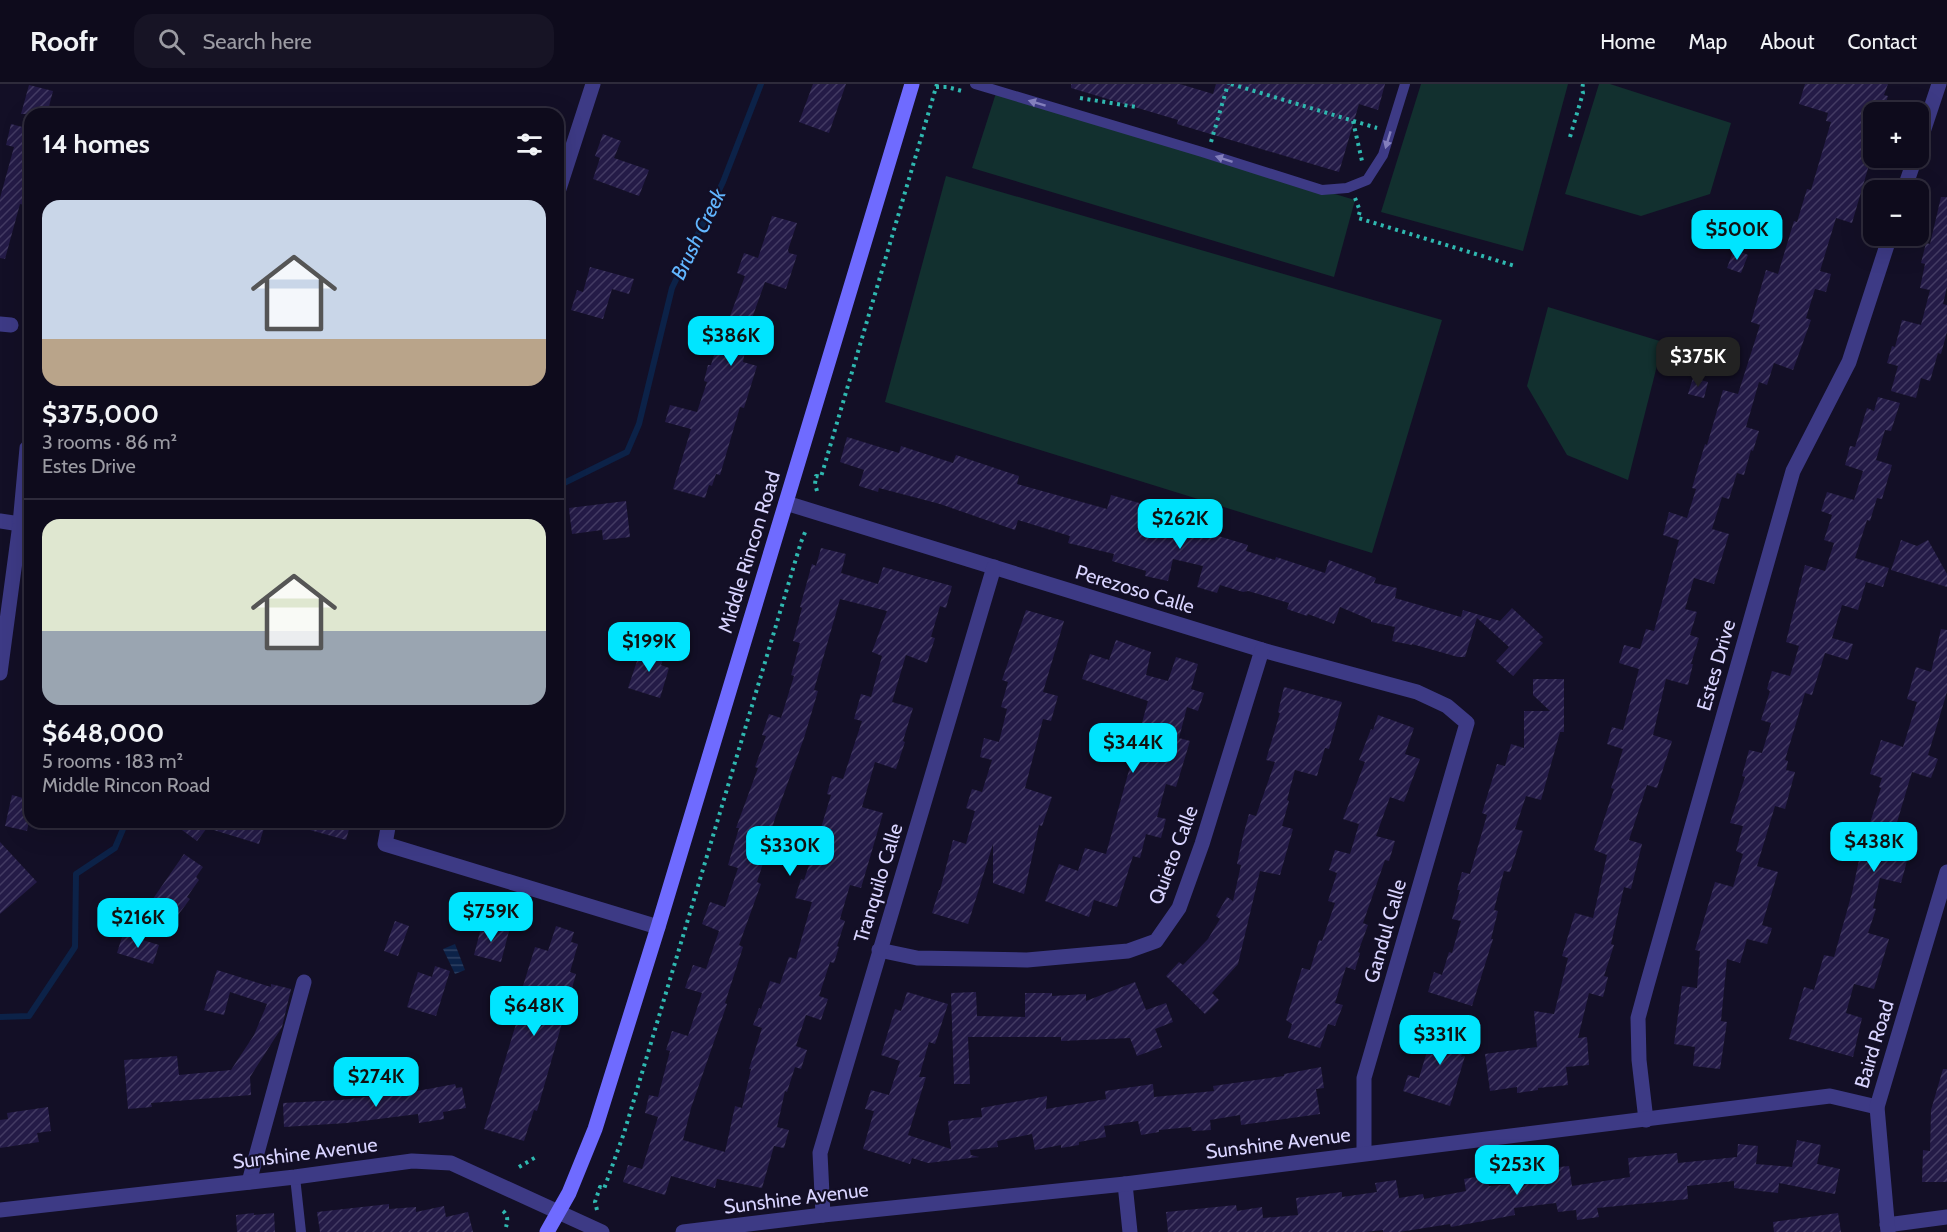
<!DOCTYPE html>
<html lang="en">
<head>
<meta charset="utf-8">
<style>
	body { margin:0; font-family:Cabin,sans-serif; background:#171425; color:#f1f3f6; height:100vh; display:flex; flex-direction:column; font-size:22px; white-space:nowrap }
	* { box-sizing:border-box; margin:0 }
	p { font-size:20px; color:#9b9ba3 }
	.icon { flex:none; width:33px; height:33px; fill:none; stroke:currentColor; stroke-width:2; stroke-linecap:round; stroke-linejoin:round }
	.map { position:relative; flex:1; overflow:hidden }
	.sheet { position:absolute; left:24px; top:24px; width:540px; height:720px; display:flex; flex-direction:column; background:#0e0b1c; border-radius:18px; box-shadow:0 6px 24px #0002,0 0 0 2px #2e2b3b }
	.sheet>* { flex:none }
	.controls { position:absolute; left:1863px; top:18px; display:grid; gap:12px }
	.controls a { display:grid; place-items:center; width:66px; height:66px; border-radius:12px; background:#0e0b1c; box-shadow:0 6px 24px #0002,0 0 0 2px #2e2b3b; font-size:30px }
	.price { position:absolute; translate:-50% -51px; padding:0 14px; border-radius:12px; background:#00e5ff; color:#111; font-size:20px; line-height:39px; filter:drop-shadow(0 2px 3px #0008) }
	.price::after { content:''; position:absolute; left:50%; top:36px; width:18px; height:14px; margin-left:-9px; background:inherit; clip-path:polygon(0 0,100% 0,50% 100%) }
	.price.active { background:#222; color:#fff }
	ul { padding:0; list-style:none }
	li { display:grid; align-content:center; gap:12px; height:318px; padding:0 18px }
	li+li { border-top:2px solid #2e2b3b }
	li span { display:grid; place-items:center; height:186px; border-radius:18px; color:#555 }
	li>.icon { margin-inline-start:auto }
	span .icon { width:108px; height:108px; fill:#fffc; stroke-width:1 }
	li b { font-size:26px }
	h2 { display:flex; justify-content:space-between; align-items:center; height:72px; padding:0 18px; font-size:26px }
	header { display:flex; align-items:center; gap:36px; box-sizing:border-box; height:84px; padding:0 30px; background:#0e0b1c; border-bottom:2px solid #2e2b3b }
	header strong { font-size:28px }
	nav { display:flex; gap:33px; margin-inline-start:auto; font-size:21px }
	.search { width:420px; height:54px; background:#171425; display:flex; align-items:center; gap:15px; box-sizing:border-box; padding:0 21px; border-radius:18px; color:#9b9ba3; font-size:22px }
	.map>svg:first-child { display:block }
	.garden { fill:#12302f }
	.water { fill:url(#water-rules) }
	.lines { fill:none; stroke-linecap:round; stroke-linejoin:round }
	.stream { stroke:#0c2248; stroke-width:6 }
	.building { fill:url(#building-hatch); fill-rule:evenodd }
	.path { stroke:#2fb8b0; stroke-width:4; stroke-dasharray:3 4.5; stroke-linecap:butt }
	.lane { stroke:#3d3a85; stroke-width:10 }
	.street { stroke:#3d3a85; stroke-width:15 }
	.secondary { stroke:#6f6bff; stroke-width:15 }
	.oneway { fill:#837fbc }
	.labels { text-anchor:middle; dominant-baseline:central; stroke-width:4.5; stroke-linejoin:round; paint-order:stroke }
	.street-label { font-size:20px; fill:#d9d4ff; stroke:#130f26 }
	.water-label { font-size:21px; font-style:italic; fill:#62b6ff; stroke:#130f26 }
</style>
</head>
<body>
<header>
<strong>Roofr</strong>
<div class="search"><svg class="icon" aria-label="search" viewBox="0 0 24 24"><circle cx="10" cy="10" r="6"/><path d="M15 15l6 6"/></svg>Search here</div>
<nav><a>Home</a><a>Map</a><a>About</a><a>Contact</a></nav>
</header>
<div class="map">
<svg width="1947" height="1148" viewBox="0 0 1947 1148">
	<defs>
		<pattern id="water-rules" width="6" height="5" patternUnits="userSpaceOnUse" patternTransform="scale(1.5)"><rect width="6" height="5" fill="#0c2248"/><path d="M0 2.5h6" fill="none" stroke="#2f4163"/></pattern>
		<pattern id="building-hatch" width="6" height="6" patternUnits="userSpaceOnUse" patternTransform="scale(1.5)"><rect width="6" height="6" fill="#241b47"/><path d="M-1 1l2-2M0 6l6-6M5 7l2-2" fill="none" stroke="#433b63"/></pattern>
	</defs>
	<rect width="100%" height="100%" fill="#130f26"/>
	<g class="garden">
		<path d="M1421 0H1568L1523 167 1381 128Z"/>
		<path d="M1599 0H1610L1731 39 1710 110 1641 132 1565 110Z"/>
		<path d="M996 9 1355 116 1334 193 972 84Z"/>
		<path d="M946 92 1442 236 1372 469 885 318Z"/>
		<path d="M1548 223 1663 258 1628 396 1567 371 1527 302Z"/>
	</g>
	<path class="water" d="M455 860 465 886 455 890 443 865Z"/>
	<g class="lines">
		<g class="stream">
			<path d="M558 402 627 368 639 340 672 204 723 98 761 0"/>
			<path d="M0 933 29 932 75 863 76 790 115 764 126 738"/>
		</g>
	</g>
	<g class="building">
		<path d="M813 0H846L829 49 799 38Z"/>
		<path d="M1071 0H1180L1213 10 1216 0H1385L1378 26 1359 20 1339 88 1177 40 1178 36 1071 4Z"/>
		<path d="M1805 0H1888L1884 11 1888 12 1883 28H1874V64L1852 139 1836 134 1820 187 1831 190 1826 208 1815 205 1806 234 1811 236 1793 286 1774 279 1767 301 1759 298 1746 343 1759 347 1753 367 1751 366 1744 391 1737 389 1729 415 1722 413 1712 445 1729 450 1714 500 1694 494 1685 525 1697 528 1690 551 1699 554 1691 580H1693L1688 601 1666 595 1653 651 1672 657 1657 704 1647 701 1629 756 1642 760 1631 805 1624 803 1611 860 1614 861 1604 892 1608 893 1603 913 1589 909 1578 954 1587 953 1589 981 1566 983 1568 1001 1538 1004V1006L1517 1009V1003L1490 1007 1485 970 1537 963 1534 927 1554 930 1568 874 1562 872 1575 829 1593 834 1607 771 1594 766 1614 705 1611 704 1623 665 1607 660 1612 643 1623 646 1639 585 1619 579 1624 561 1640 565 1646 545 1654 547 1679 456 1663 451 1669 428 1687 434 1696 405 1692 404 1705 360 1707 361 1723 306 1738 310 1760 241 1751 238 1766 186 1778 190 1794 137 1797 138 1807 105 1811 106 1831 38 1826 37 1828 29 1799 20Z"/>
		<path d="M29 1 53 7 47 30H21Z"/>
		<path d="M11 40 30 45V113L28 122 20 120 5 175 0 174V114L14 63 6 61Z"/>
		<path d="M603 50 621 57 614 74 649 86 639 112 593 95 600 74 595 72Z"/>
		<path d="M1941 113H1947V203L1943 220 1947 221V248L1941 270 1938 269 1930 297 1921 294 1916 314 1891 307 1898 282 1887 279 1892 262 1895 263 1902 236 1921 241 1930 206 1920 204 1925 180 1921 179 1926 159 1930 160Z"/>
		<path d="M772 132 797 139 788 166 789 169 797 171 786 205 765 198 751 237 743 278 757 282 744 324 740 323 720 391 716 390 712 402 709 401 705 414 673 405 691 345 665 338 670 321 697 328 707 298 704 297 708 281H711L715 268 721 270 727 240 745 192 737 189 744 169 758 174Z"/>
		<path d="M1734 165 1748 171 1741 189 1727 184Z"/>
		<path d="M590 183 634 195 629 210 612 205 603 235 571 226 577 206 583 208Z"/>
		<path d="M1693 294 1708 298 1704 314 1688 310Z"/>
		<path d="M1878 313 1900 319 1891 347 1885 346 1876 376 1892 381 1882 415 1877 414 1870 437 1867 436 1855 474 1889 484 1883 503 1866 498 1858 526 1842 521 1832 554 1853 560 1848 576 1825 569 1812 611 1805 609 1785 676 1788 677 1786 686 1795 688 1785 725 1775 722 1757 782 1778 788 1762 841 1772 844 1767 860 1747 855 1740 879 1727 875 1721 937 1727 938 1720 985 1693 982 1695 963 1674 960 1682 902 1697 904 1700 867 1695 866 1715 798 1733 803 1743 770 1736 767 1743 742 1730 739 1745 693 1742 692 1749 666 1762 669 1771 639 1761 636 1770 607 1767 605 1772 587 1790 592 1799 562 1786 558 1805 481 1825 487 1834 459 1824 456 1832 431 1821 427 1827 408 1854 416 1863 387 1845 381 1850 362 1855 363 1867 324 1874 327Z"/>
		<path d="M847 353 899 369 901 362 953 379 956 371 1019 392 1017 400 1107 425 1111 411 1150 422 1147 434 1205 448 1248 461 1246 467 1275 476 1276 473 1325 489 1329 476 1376 494 1374 499 1397 504 1395 514 1461 533 1463 526 1500 537 1512 524 1543 553 1539 556 1543 559 1513 592 1496 577 1509 563 1477 534 1465 573H1458L1412 560V561L1392 557 1395 543 1371 538V536L1340 523 1334 540 1308 530 1307 532 1287 525 1289 519 1248 507 1243 508 1220 501 1217 509 1197 503 1203 482 1173 475 1168 497 1145 492 1146 487 1112 477 1114 470 1068 459 1070 452 1018 436 1015 446 940 420 879 404 878 408 859 402 864 386 840 378Z"/>
		<path d="M626 417 630 453 603 456 602 446 572 450 569 424Z"/>
		<path d="M1901 456 1917 462 1928 456 1947 490V503L1891 486Z"/>
		<path d="M821 464 846 470 841 489 878 500 883 483 952 502 946 524 940 522 931 553 935 554 927 579 906 571 892 618 913 624 903 657 905 658 896 685 875 678 862 723 883 729 861 804 850 801 840 835 845 837 837 862 839 863 834 879 830 878 819 912 828 915 821 936 806 931 796 962 807 966 801 985 795 983 787 1008 785 1007 777 1043 789 1046 784 1064 774 1062 762 1104 717 1095 715 1104 671 1092 665 1111 623 1098 628 1081 642 1085 658 1033 645 1029 649 1011 658 1013 670 967 666 966 672 947 688 952 702 909 685 904 693 881 706 885 719 847 702 840 710 818 725 823 738 784 728 781 739 744H736L758 684 755 683 766 652 762 651 769 630 781 634 794 592 791 591 800 559 793 557 802 524 800 523 812 480 816 482ZM840 515 887 527 872 568 882 572 871 613 861 610 854 635 862 637 843 695 832 692 827 710 831 711 817 757 804 796 801 795 795 814 812 818 801 856 796 875 789 873 780 900 770 897 761 925 759 924 753 941 762 944 749 985H751L742 1024 735 1022 725 1068 683 1056 691 1024 727 920 725 919 743 863 739 861 761 800 757 798 774 745H772L775 734 804 654 818 607 814 606Z"/>
		<path d="M1026 526 1064 537 1043 608 1058 612 1051 637 1043 635 1025 704 1052 713 1042 742 1039 741 1024 810 993 799V760L968 840 932 829 939 806H940L953 756 966 760 975 727 966 724 972 705 982 708 992 676 980 673 984 654 999 658 1007 625 1001 623 1008 598 1002 596Z"/>
		<path d="M615 541 632 545 626 567 609 562Z"/>
		<path d="M1941 545 1947 546V608L1928 671 1938 675 1931 694 1912 688 1895 745 1914 751 1901 799 1880 794 1873 824 1876 825 1868 849 1889 855 1874 905 1854 900 1846 929 1862 934 1853 973 1789 955 1804 903 1814 906 1824 871 1834 873 1852 809 1867 738 1870 739 1881 704 1879 703 1882 694 1870 690 1881 656 1903 663 1917 618 1907 615 1916 583 1931 588Z"/>
		<path d="M1116 556 1151 568 1146 591 1168 597 1176 573 1198 580 1191 605 1204 609 1198 627 1187 623 1179 654 1190 657 1176 703 1166 700 1157 733 1166 735 1161 754 1146 750 1140 774 1133 772 1117 823 1094 816 1089 833 1045 817 1059 780 1078 787 1085 764 1106 770 1148 617 1082 595 1090 570 1109 576Z"/>
		<path d="M642 562 665 570 661 581 669 584 660 614 628 604Z"/>
		<path d="M1533 595H1564V648H1560L1541 716 1526 712 1515 745 1523 747 1510 788 1504 787 1494 826 1498 827 1491 855H1493L1472 922 1428 908 1434 888 1442 891 1449 868 1452 869 1461 837 1452 835 1460 806H1457L1462 788 1470 790 1487 731 1482 729 1497 680 1505 682 1511 660 1524 664V627H1550L1533 611Z"/>
		<path d="M1284 603 1342 618 1329 665 1325 664 1317 692 1295 686 1287 716 1289 717 1282 742 1293 745 1280 791 1260 787 1238 880 1212 909 1219 916 1205 930 1166 892 1179 878 1183 881 1208 855 1220 835 1216 832 1227 813 1233 817 1241 781 1237 780 1243 752 1249 730 1256 732 1275 678 1266 676 1280 629 1278 628Z"/>
		<path d="M1378 631 1414 644 1405 670 1420 675 1404 718 1390 713 1376 752 1395 757 1389 777 1385 776 1363 839 1368 841 1358 868 1360 869 1355 886 1346 883 1335 919 1343 921 1335 942 1328 940 1320 964 1288 954 1292 940 1286 936 1302 884 1310 886 1319 856 1322 857 1335 819 1328 817 1337 789 1329 786 1335 766 1350 770 1359 740 1343 735 1365 678 1359 676 1371 645 1373 646Z"/>
		<path d="M12 711 30 716V732L27 747 5 742Z"/>
		<path d="M171 738H266L259 760 207 744 197 757Z"/>
		<path d="M299 738H351L346 756 299 743Z"/>
		<path d="M0 758 37 798 0 830Z"/>
		<path d="M184 770 203 783 196 793 199 796 187 813 190 815 172 839 148 822Z"/>
		<path d="M395 837 409 842 398 872 384 867Z"/>
		<path d="M482 840 509 847 501 878 474 871Z"/>
		<path d="M556 842 574 848 571 858 578 860 570 888 576 890 537 1027 534 1026 524 1057 484 1045 523 917 519 915 535 863 548 867Z"/>
		<path d="M123 850 159 861 153 880 117 869Z"/>
		<path d="M435 882 450 887 436 932 407 923 418 888 432 893Z"/>
		<path d="M217 886 271 903V900L291 905 282 943 250 993 251 1011 151 1019 152 1023 128 1025 124 976 177 972 179 991 231 986 254 951 267 920 230 908 224 931 204 926Z"/>
		<path d="M1135 898 1146 926 1166 919 1173 938 1155 945 1162 963 1137 972 1130 954 1061 957V953H968L970 1000H954L951 909 976 908 977 932 1025 933V909H1052V912L1086 910V917Z"/>
		<path d="M907 908 948 920 935 960 929 958 919 993H926L908 1051 951 1065 948 1037 982 1033 981 1024 1047 1012 1046 1025 1106 1015 1105 1007 1153 1000 1154 1013 1214 1007 1213 1002 1284 992V990L1321 983 1324 1004 1316 1005 1320 1030 1241 1041 1240 1031 1210 1036 1211 1046 1192 1047 1191 1043 1159 1046V1048L1141 1051 1138 1037 1104 1042 1106 1053 1079 1058V1061L1061 1064V1061L1035 1066 1032 1050 997 1057 998 1063 970 1066 971 1071 979 1073 928 1079 912 1074 910 1080 863 1065 874 1027 865 1025 871 1006 889 1011 900 977 881 971 895 925 901 927Z"/>
		<path d="M1435 939 1469 951 1461 973 1465 972 1450 1022 1403 1007 1408 991 1419 994 1428 964 1426 963Z"/>
		<path d="M1943 985H1947V1098H1922L1923 1066 1930 1067 1931 1026Z"/>
		<path d="M455 1000 456 1004 462 1003 466 1024 443 1028 444 1035 419 1039 418 1030 347 1039 284 1043 283 1019 341 1016 390 1010V1012Z"/>
		<path d="M48 1023 51 1047 37 1049 39 1058 0 1064V1036L8 1035 7 1029Z"/>
		<path d="M1797 1056 1821 1061 1817 1080 1840 1085 1835 1110 1779 1099 1778 1109 1734 1104V1097L1687 1102 1688 1115 1597 1124 1599 1133 1577 1136 1576 1126 1558 1128 1556 1119 1514 1124 1515 1131 1451 1143 1450 1140 1399 1148H1383V1146L1365 1148H1168L1166 1128 1236 1121 1237 1127 1262 1123 1263 1134 1298 1131 1296 1114 1342 1108V1113L1377 1108 1375 1099 1396 1096 1399 1114 1423 1110 1424 1115 1466 1107 1464 1095 1487 1091 1489 1102 1524 1099 1522 1087 1569 1082 1572 1102 1630 1093 1628 1074 1677 1069 1678 1079 1737 1073 1738 1060 1758 1062 1756 1080 1792 1083Z"/>
		<path d="M389 1120V1125L416 1123V1128L444 1122 446 1133 468 1128 473 1148H320L317 1128Z"/>
		<path d="M254 1129V1131L274 1129 275 1148H237L236 1131Z"/>
		<path d="M1838 1129 1841 1148H1774L1773 1138Z"/>
	</g>
	<g class="lines">
		<g class="path">
			<path d="M1231 0 1377 44"/>
			<path d="M936 3H947L962 7"/>
			<path d="M1080 14 1136 23"/>
			<path d="M1353 37 1362 77"/>
			<path d="M1570 53 1583 9 1582 5 1583 0"/>
			<path d="M1211 58 1228 0"/>
			<path d="M1355 114 1360 127 1358 134 1515 182"/>
			<path d="M817 407 815 400 816 392 821 393 937 0"/>
			<path d="M519 1083 536 1073"/>
			<path d="M597 1126 595 1118 600 1103 604 1105 624 1049 801 458 806 446"/>
			<path d="M503 1127C508 1131 508 1136 506 1143"/>
		</g>
		<g class="lane">
			<path d="M975 0 1202 68 1322 106 1347 104 1367 96 1383 71 1405 0"/>
			<path d="M295 1093 301 1148"/>
		</g>
		<g class="street">
			<path d="M1918 63 1939 0"/>
			<path d="M1904 106 1915 74"/>
			<path d="M558 108 593 0"/>
			<path d="M0 240 11 241"/>
			<path d="M786 419 1262 566 1417 608 1447 622 1467 639 1364 994V1069"/>
			<path d="M0 437 20 440"/>
			<path d="M0 589 20 440 27 364"/>
			<path d="M389 738 385 760 658 843"/>
			<path d="M879 866 917 874 1027 876 1128 867 1156 857 1179 824 1202 760 1262 566"/>
			<path d="M1646 1036 1639 976 1638 934 1647 901 1793 387 1849 278 1890 152"/>
			<path d="M249 1098 304 898"/>
			<path d="M1125 1100 1130 1148"/>
			<path d="M0 1126 295 1093 412 1077 451 1079 602 1148"/>
			<path d="M823 1131 820 1069 994 483"/>
			<path d="M1887 1141 1947 1133"/>
			<path d="M683 1148 823 1131 1125 1100 1830 1012 1877 1023"/>
			<path d="M1888 1148 1877 1023 1947 788"/>
		</g>
		<path class="secondary" d="M547 1148 569 1109 595 1045 658 843 912 0"/>
	</g>
	<defs><path id="oneway-solid" d="M-6-.8H1V-3.2L6.5 0L1 3.2V.8H-6Z" transform="scale(1.5)"/></defs>
	<g class="oneway">
		<use href="#oneway-solid" transform="translate(1037 19) rotate(-163)"/>
		<use href="#oneway-solid" transform="translate(1388 56) rotate(107)"/>
		<use href="#oneway-solid" transform="translate(1224 75) rotate(-162)"/>
	</g>
	<g class="labels">
		<g class="street-label">
			<text transform="translate(749 468) rotate(-73)">Middle Rincon Road</text>
			<text transform="translate(1135 505) rotate(17)">Perezoso Calle</text>
			<text transform="translate(1716 581) rotate(-74)">Estes Drive</text>
			<text transform="translate(1173 771) rotate(-69)">Quieto Calle</text>
			<text transform="translate(878 799) rotate(-73)">Tranquilo Calle</text>
			<text transform="translate(1385 847) rotate(-74)">Gandul Calle</text>
			<text transform="translate(1874 960) rotate(-73)">Baird Road</text>
			<text transform="translate(1278 1059) rotate(-7)">Sunshine Avenue</text>
			<text transform="translate(305 1069) rotate(-7)">Sunshine Avenue</text>
			<text transform="translate(796 1114) rotate(-7)">Sunshine Avenue</text>
		</g>
		<g class="water-label">
			<text transform="translate(698 150) rotate(-64)">Brush Creek</text>
		</g>
	</g>
</svg>
<div class="controls">
<a>+</a>
<a>−</a>
</div>
<b class="price" style="left:1737px;top:177px">$500K</b>
<b class="price" style="left:731px;top:283px">$386K</b>
<b class="price active" style="left:1698px;top:304px">$375K</b>
<b class="price" style="left:1180px;top:466px">$262K</b>
<b class="price" style="left:649px;top:589px">$199K</b>
<b class="price" style="left:1133px;top:690px">$344K</b>
<b class="price" style="left:1874px;top:789px">$438K</b>
<b class="price" style="left:790px;top:793px">$330K</b>
<b class="price" style="left:491px;top:859px">$759K</b>
<b class="price" style="left:138px;top:865px">$216K</b>
<b class="price" style="left:534px;top:953px">$648K</b>
<b class="price" style="left:1440px;top:982px">$331K</b>
<b class="price" style="left:376px;top:1024px">$274K</b>
<b class="price" style="left:1517px;top:1112px">$253K</b>
<section class="sheet">
<h2>14 homes<svg class="icon" aria-label="filters" viewBox="0 0 24 24"><path d="M4 7h16M4 17h16"/><circle cx="9" cy="7" r="2"/><circle cx="15" cy="17" r="2"/></svg></h2>
<ul>
<li><span style="background:linear-gradient(#c9d6e8 75%,#b9a48a 0)"><svg class="icon" aria-label="home" viewBox="0 0 24 24"><path d="M3 11l9-7 9 7M6 9v11h12V9"/></svg></span><div><b>$375,000</b><p>3 rooms · 86 m²</p><p>Estes Drive</p></div></li>
<li><span style="background:linear-gradient(#dfe7d0 60%,#9aa5b1 0)"><svg class="icon" aria-label="home" viewBox="0 0 24 24"><path d="M3 11l9-7 9 7M6 9v11h12V9"/></svg></span><div><b>$648,000</b><p>5 rooms · 183 m²</p><p>Middle Rincon Road</p></div></li>
</ul>
</section>
</div>
</body>
</html>
